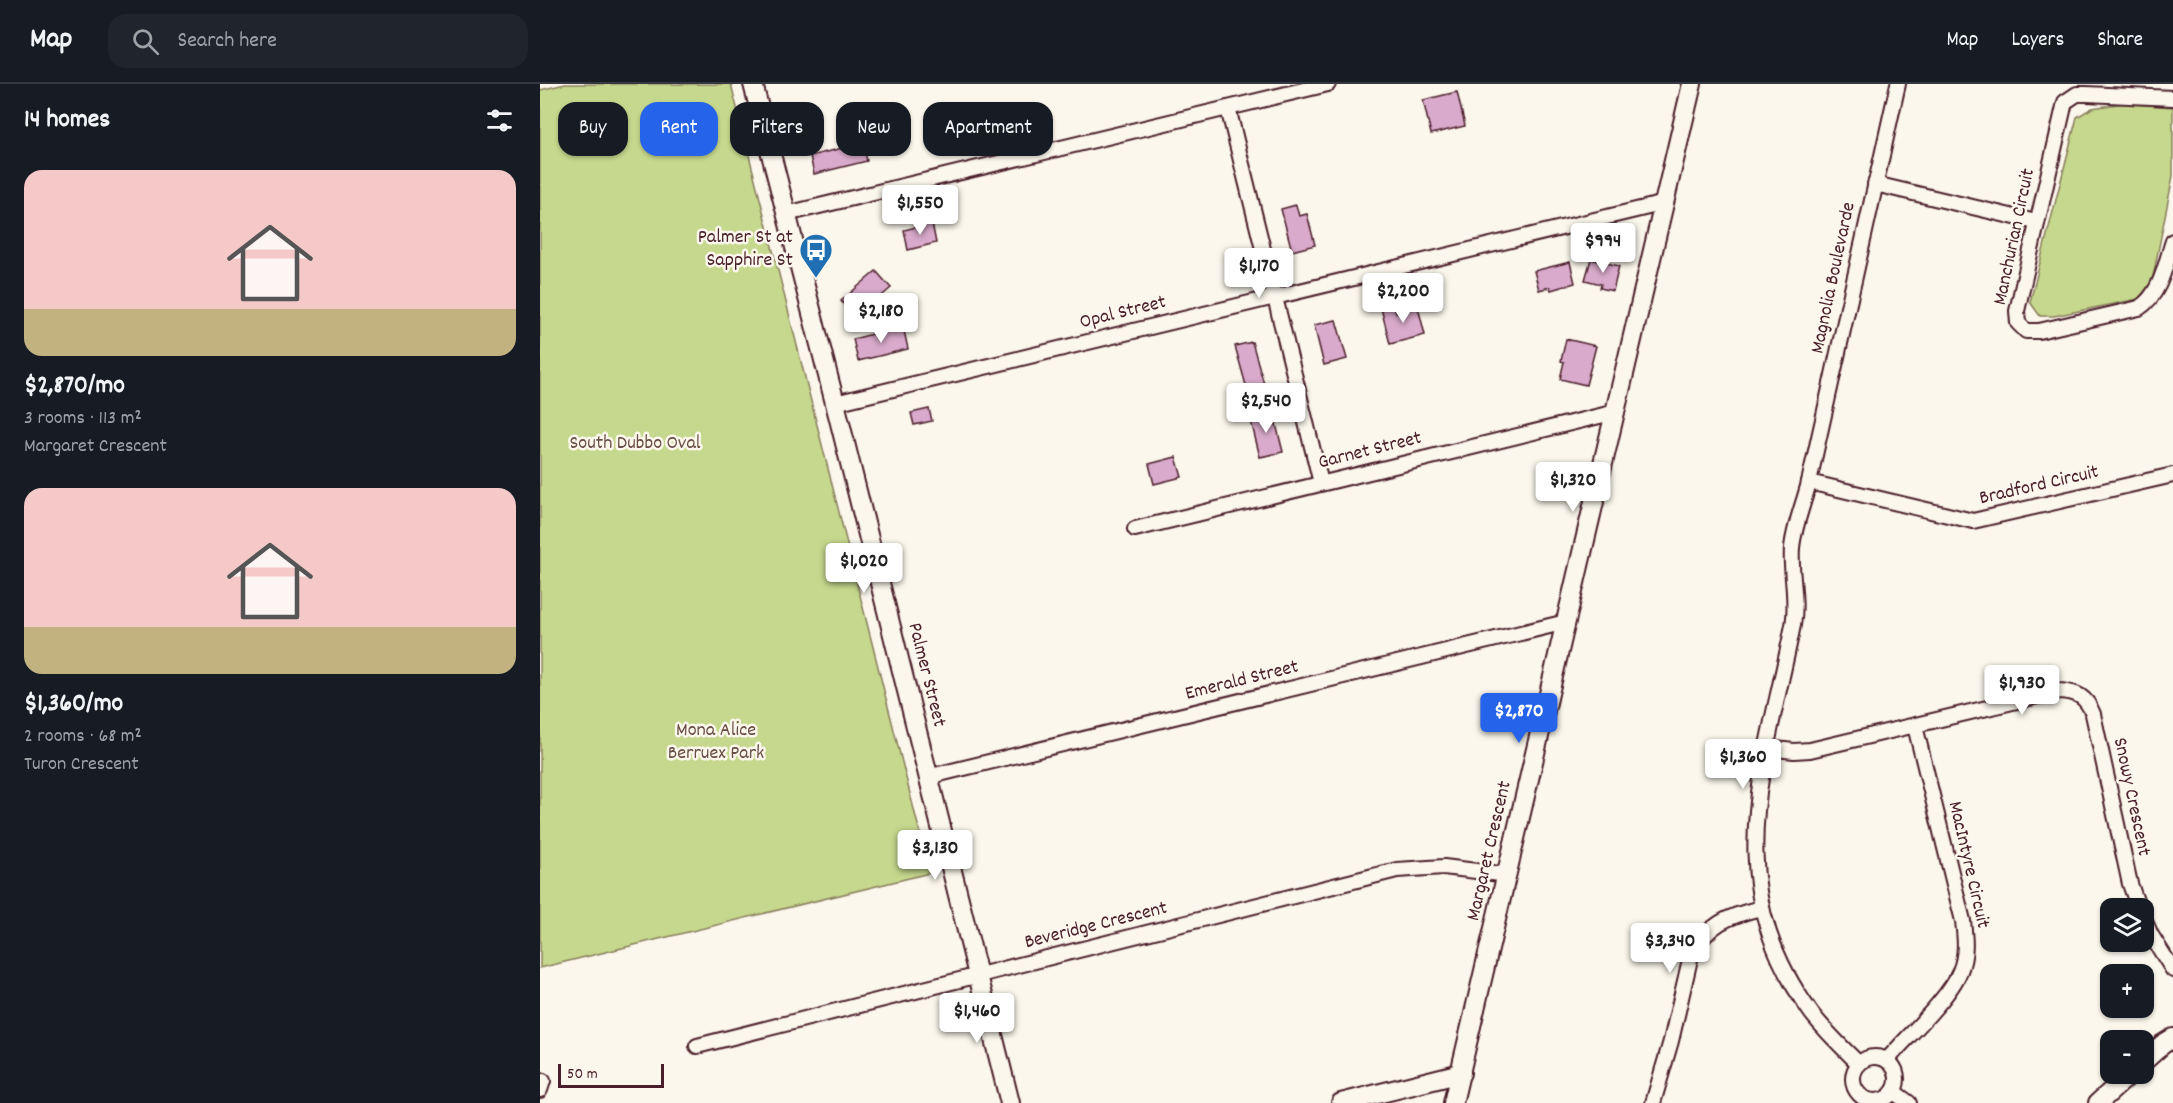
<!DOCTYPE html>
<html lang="en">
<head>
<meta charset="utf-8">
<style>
	body { margin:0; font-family:Dekko,sans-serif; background:#20242c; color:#f1f3f6; height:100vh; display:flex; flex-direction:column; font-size:22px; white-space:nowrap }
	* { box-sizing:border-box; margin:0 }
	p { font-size:20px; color:#9ea1a6 }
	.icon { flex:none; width:33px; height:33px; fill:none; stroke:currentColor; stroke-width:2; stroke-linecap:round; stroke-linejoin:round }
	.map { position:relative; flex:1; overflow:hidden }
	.details { display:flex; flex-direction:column; background:#171b24; width:540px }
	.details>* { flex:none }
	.banner { position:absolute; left:18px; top:18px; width:570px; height:54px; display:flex; gap:12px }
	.fabs { position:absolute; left:1560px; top:814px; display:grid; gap:12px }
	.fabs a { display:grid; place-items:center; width:54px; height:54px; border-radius:12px; background:#171b24; box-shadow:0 2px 4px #0004; font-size:30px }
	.scale { position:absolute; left:18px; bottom:15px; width:106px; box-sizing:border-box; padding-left:6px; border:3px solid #4a1f2b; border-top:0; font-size:16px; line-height:21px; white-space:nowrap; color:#4a1f2b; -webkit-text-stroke:4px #fbf7ec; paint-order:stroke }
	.price { position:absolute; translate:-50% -51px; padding:0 14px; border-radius:6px; background:#fff; color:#222; font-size:20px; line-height:39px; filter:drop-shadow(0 2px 3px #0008) }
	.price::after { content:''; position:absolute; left:50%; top:36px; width:18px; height:14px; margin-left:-9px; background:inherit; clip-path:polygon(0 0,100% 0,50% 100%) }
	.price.on { background:#2563eb; color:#fff }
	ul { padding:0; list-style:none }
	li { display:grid; align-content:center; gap:12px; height:318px; padding:0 24px }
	li span { display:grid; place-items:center; height:186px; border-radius:18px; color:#555 }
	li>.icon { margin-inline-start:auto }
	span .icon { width:108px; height:108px; fill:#fffc; stroke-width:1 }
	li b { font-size:26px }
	h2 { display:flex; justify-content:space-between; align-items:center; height:72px; padding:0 24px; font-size:26px }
	.chip { padding:0 21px; border-radius:18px; background:#171b24; box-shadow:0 2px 4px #0004; font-size:21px; line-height:54px }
	.chip.on { background:#2563eb; color:#fff }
	header { display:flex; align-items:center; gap:36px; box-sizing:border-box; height:84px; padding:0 30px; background:#171b24; border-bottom:2px solid #363941 }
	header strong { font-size:28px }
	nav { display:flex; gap:33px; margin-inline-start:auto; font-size:21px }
	.search { width:420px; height:54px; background:#20242c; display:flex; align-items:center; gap:15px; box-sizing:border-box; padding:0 21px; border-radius:18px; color:#9ea1a6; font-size:22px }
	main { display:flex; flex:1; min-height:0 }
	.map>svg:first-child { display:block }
	.green { fill:#c6d88d; stroke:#887c5c; stroke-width:1.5 }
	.building { fill:#d9aacb; stroke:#4a1f2b; stroke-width:1.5 }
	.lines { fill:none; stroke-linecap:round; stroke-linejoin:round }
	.street-casing { stroke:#4a1f2b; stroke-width:18 }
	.secondary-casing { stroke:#4a1f2b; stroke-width:22 }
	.street { stroke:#fbf7ec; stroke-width:14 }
	.secondary { stroke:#fbf7ec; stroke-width:18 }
	.labels { text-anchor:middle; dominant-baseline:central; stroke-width:5; stroke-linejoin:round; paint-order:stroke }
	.street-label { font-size:20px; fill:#4a1f2b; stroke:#fbf7ec }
	.poi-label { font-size:20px; fill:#4a1f2b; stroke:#fbf7ec; text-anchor:end }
	.park-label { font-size:20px; fill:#694d44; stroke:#fbf7ec }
</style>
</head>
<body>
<header>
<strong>Map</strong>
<div class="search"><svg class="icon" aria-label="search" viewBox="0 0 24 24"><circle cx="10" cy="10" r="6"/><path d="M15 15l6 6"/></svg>Search here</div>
<nav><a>Map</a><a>Layers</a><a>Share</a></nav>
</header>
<main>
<section class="details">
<h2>14 homes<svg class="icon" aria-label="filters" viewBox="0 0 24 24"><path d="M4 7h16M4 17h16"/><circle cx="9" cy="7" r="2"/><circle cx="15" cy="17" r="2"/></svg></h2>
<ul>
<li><span style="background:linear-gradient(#f6c9c9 75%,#c2b280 0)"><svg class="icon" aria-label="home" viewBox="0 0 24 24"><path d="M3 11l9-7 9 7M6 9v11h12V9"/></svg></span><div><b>$2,870/mo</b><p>3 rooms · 113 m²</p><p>Margaret Crescent</p></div></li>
<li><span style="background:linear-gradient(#f6c9c9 75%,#c2b280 0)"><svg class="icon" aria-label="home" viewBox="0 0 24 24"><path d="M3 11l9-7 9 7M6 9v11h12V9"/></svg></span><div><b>$1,360/mo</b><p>2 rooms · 68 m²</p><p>Turon Crescent</p></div></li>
</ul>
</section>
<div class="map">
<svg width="1633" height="1019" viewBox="0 0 1633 1019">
	<rect width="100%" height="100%" fill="#fbf7ec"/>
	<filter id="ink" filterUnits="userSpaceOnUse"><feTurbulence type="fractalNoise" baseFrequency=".0167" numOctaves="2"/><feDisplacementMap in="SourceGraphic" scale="12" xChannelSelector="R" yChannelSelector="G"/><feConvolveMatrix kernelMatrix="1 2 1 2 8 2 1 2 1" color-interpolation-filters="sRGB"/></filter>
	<g filter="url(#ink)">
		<g class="green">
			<path d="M25 0H191L390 789 0 884V6Z"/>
			<path d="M1584 19 1633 23V92L1612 198 1598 215 1514 232H1500L1490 218 1537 33 1552 24Z"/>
		</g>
		<g class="building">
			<path d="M917 8 925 42 891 50 883 16Z"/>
			<path d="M323 59 327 77 274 90 270 72Z"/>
			<path d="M756 121 759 132 767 130 775 161 752 167 741 125Z"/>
			<path d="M392 139 396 159 368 166 364 146Z"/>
			<path d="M1051 175 1079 182 1073 207 1060 204 1061 200 1045 196Z"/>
			<path d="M1030 178 1035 199 1011 206 1010 203 999 206 994 187Z"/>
			<path d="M336 187 351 204 316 234 301 217Z"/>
			<path d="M854 221 856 229 878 223 885 251 850 260 841 224Z"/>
			<path d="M796 236 807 275 784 281 774 241Z"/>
			<path d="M363 242 368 265 318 277 313 255Z"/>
			<path d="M1026 255 1056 262 1046 301 1020 295 1024 278 1021 277Z"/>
			<path d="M712 258 724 300 707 305 695 262Z"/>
			<path d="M389 325 392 337 374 341 371 329Z"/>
			<path d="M733 328 743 368 720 373 710 333Z"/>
			<path d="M636 373 642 393 614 400 609 380Z"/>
		</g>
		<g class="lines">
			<g class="street-casing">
				<g id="street">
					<path d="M1633 14 1546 10H1537L1525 18 1477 227 1478 239 1486 247H1499L1599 224C1621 210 1625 181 1633 157"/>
					<path d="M688 24 781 399"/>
					<path d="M1335 100 1496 138"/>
					<path d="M246 130 788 0"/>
					<path d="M295 319 1125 119"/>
					<path d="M1269 398 1433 437 1633 391"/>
					<path d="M595 445 1076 328"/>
					<path d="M1226 664 1254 667 1270 666 1519 607C1537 608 1546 612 1553 630L1590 800 1599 825"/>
					<path d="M387 693 1026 538"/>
					<path d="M1604 835 1611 851 1633 886"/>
					<path d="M157 962 857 786 904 783 968 791"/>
					<circle cx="1335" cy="995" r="22"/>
					<path d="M1347 976C1367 953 1410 913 1420 887 1427 870 1425 854 1423 837L1375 642"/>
					<path d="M1319 980C1303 964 1286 948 1272 930 1176 799 1225 683 1253 541 1258 516 1250 489 1252 464 1254 442 1264 419 1269 398L1358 0"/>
					<path d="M0 1006 3 997"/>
					<path d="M1354 1008 1369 1019"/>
					<path d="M1113 1019 1131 957 1151 871C1168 840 1188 832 1221 824"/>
				</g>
			</g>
			<g class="secondary-casing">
				<g id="secondary">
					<path d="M213 0 295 319 470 1019"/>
					<path d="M1604 977 1623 960 1633 954"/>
					<path d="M801 1019 921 989"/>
					<path d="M913 1019 1152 0"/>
					<path d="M1558 1019 1590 990"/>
				</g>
			</g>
			<use href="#street" class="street"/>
			<use href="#secondary" class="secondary"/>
		</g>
	</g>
	<defs>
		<g id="bus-pin" transform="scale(1.725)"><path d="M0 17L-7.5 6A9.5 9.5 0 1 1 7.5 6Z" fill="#1f6fb2" stroke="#fbf7ec"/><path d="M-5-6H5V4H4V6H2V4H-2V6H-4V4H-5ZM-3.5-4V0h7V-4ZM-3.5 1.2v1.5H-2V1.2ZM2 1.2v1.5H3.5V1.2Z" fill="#fff"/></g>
	</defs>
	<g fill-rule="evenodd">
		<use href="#bus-pin" x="276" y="166"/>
	</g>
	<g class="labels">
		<g class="street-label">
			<text transform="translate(1475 153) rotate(-78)">Manchurian Circuit</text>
			<text transform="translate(1294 194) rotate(-78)">Magnolia Boulevarde</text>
			<text transform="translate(583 229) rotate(-14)">Opal Street</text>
			<text transform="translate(830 367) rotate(-14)">Garnet Street</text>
			<text transform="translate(1499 402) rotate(-13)">Bradford Circuit</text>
			<text transform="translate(386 591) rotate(76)">Palmer Street</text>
			<text transform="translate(702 597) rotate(-14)">Emerald Street</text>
			<text transform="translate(1591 713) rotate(78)">Snowy Crescent</text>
			<text transform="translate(950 767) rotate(-77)">Margaret Crescent</text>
			<text transform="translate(1428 781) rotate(77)">MacIntyre Circuit</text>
			<text transform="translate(556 842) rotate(-14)">Beveridge Crescent</text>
		</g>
		<g class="poi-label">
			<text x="253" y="154">Palmer St at<tspan x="253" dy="23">Sapphire St</tspan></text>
		</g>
		<g class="park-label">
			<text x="95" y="360">South Dubbo Oval</text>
			<text x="176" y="647">Mona Alice<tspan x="176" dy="23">Berruex Park</tspan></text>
		</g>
	</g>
</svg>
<div class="fabs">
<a><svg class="icon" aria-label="layers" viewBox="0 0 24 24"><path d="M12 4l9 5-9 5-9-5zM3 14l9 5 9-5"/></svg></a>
<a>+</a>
<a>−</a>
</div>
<div class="scale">50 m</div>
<b class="price" style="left:380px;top:152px">$1,550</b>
<b class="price" style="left:1063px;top:190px">$994</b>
<b class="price" style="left:719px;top:215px">$1,170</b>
<b class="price" style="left:863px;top:240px">$2,200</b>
<b class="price" style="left:341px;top:260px">$2,180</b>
<b class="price" style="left:726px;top:350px">$2,540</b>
<b class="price" style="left:1033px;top:429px">$1,320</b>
<b class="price" style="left:324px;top:510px">$1,020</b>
<b class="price" style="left:1482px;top:632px">$1,930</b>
<b class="price on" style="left:979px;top:660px">$2,870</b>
<b class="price" style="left:1203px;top:706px">$1,360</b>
<b class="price" style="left:395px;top:797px">$3,130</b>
<b class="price" style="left:1130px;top:890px">$3,340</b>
<b class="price" style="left:437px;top:960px">$1,460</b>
<div class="banner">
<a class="chip">Buy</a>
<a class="chip on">Rent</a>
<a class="chip">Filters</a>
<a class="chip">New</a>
<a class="chip">Apartment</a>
</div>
</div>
</main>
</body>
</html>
